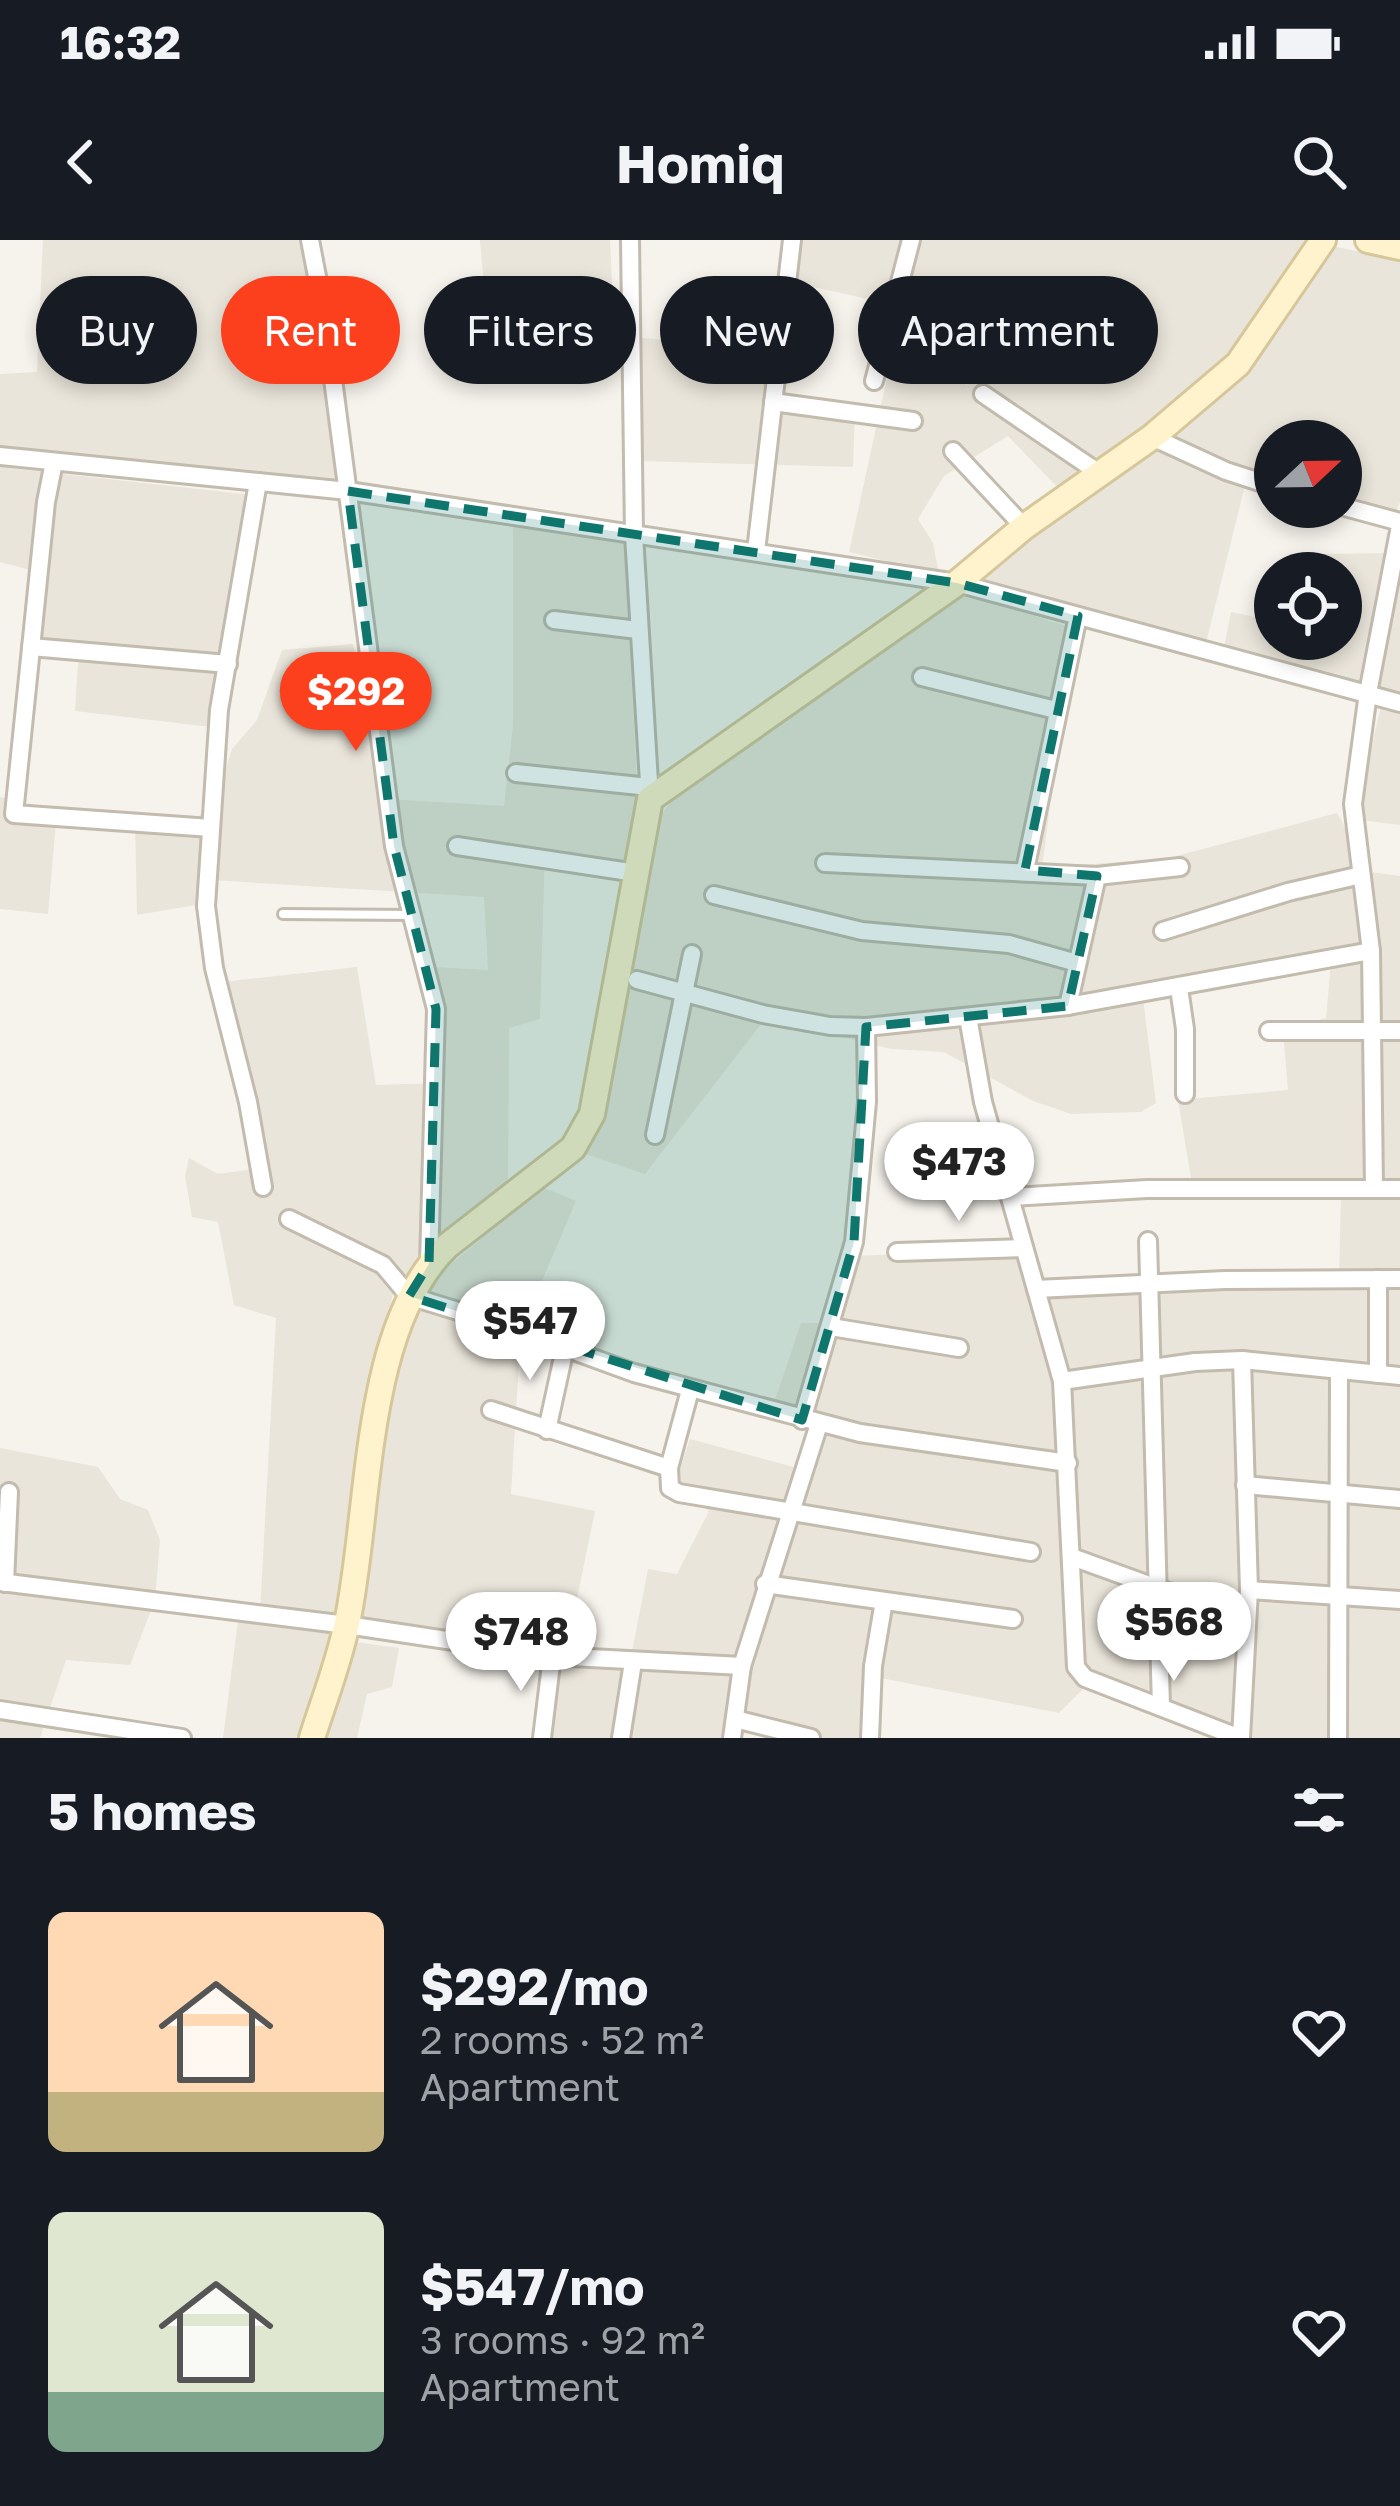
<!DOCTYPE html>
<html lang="en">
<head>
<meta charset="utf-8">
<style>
	body { margin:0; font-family:"Golos Text",sans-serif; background:#20242c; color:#f1f3f6; height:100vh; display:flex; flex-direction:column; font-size:45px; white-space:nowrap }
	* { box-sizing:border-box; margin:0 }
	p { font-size:39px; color:#9ea1a6 }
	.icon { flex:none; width:66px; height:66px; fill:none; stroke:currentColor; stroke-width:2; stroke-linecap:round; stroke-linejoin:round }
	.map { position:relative; height:1498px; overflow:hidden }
	.drawer { display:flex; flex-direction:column; background:#171b24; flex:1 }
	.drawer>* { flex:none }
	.hud { position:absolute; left:36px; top:36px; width:1329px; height:108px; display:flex; gap:24px }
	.needle { width:78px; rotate:68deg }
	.tools { position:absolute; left:1254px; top:180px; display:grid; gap:24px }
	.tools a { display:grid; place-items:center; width:108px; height:108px; border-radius:50%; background:#171b24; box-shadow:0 6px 18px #0003; font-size:60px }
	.price { position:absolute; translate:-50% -102px; padding:0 27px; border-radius:42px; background:#fff; color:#222; font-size:39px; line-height:78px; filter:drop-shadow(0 3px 6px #0008) }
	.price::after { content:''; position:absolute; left:50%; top:72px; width:36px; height:27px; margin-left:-18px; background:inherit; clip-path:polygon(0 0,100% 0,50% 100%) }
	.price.active { background:#fc3f1d; color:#fff }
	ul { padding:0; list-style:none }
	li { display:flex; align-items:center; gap:36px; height:300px; padding:0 48px }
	li span { display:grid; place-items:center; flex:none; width:336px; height:240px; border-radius:18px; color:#555 }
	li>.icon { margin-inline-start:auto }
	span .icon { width:144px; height:144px; fill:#fffc; stroke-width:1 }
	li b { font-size:51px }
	h2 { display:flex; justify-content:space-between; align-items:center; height:144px; padding:0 48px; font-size:51px }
	.pill { padding:0 42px; border-radius:54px; background:#171b24; box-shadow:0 6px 18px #0003; font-size:42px; line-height:108px }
	.pill.active { background:#fc3f1d; color:#fff }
	.status { display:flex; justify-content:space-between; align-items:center; height:84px; padding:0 60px; background:#171b24; direction:ltr }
	.status svg { height:33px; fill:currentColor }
	header { display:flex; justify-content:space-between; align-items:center; height:156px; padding:0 48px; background:#171b24; font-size:54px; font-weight:700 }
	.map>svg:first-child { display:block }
	.residential { fill:#eae5da }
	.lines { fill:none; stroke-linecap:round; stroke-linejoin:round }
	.lane-casing { stroke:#c2bbae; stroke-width:14 }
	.street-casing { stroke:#c2bbae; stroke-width:22 }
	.secondary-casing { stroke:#d6c79b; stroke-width:30 }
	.lane { stroke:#fff; stroke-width:8 }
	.street { stroke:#fff; stroke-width:16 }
	.secondary { stroke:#fff3cd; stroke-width:24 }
	.marked { fill:#0f766e; fill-opacity:0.2; stroke:#0f766e; stroke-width:9; stroke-dasharray:24 15; stroke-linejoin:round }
</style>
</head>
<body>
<div class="status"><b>16:32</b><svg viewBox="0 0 49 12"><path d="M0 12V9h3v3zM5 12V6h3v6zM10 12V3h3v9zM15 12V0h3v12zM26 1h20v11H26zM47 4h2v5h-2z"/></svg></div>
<header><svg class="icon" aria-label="back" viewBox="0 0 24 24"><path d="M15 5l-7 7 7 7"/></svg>Homiq<svg class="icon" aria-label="search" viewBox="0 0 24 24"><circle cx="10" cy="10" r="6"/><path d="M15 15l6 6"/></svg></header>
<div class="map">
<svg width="1400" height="1498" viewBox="0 0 1400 1498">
	<rect width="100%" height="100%" fill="#f6f3ec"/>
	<g class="residential">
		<path d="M43 0H313L339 243 0 206V134L37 132Z"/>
		<path d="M480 0H610L615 111 489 105Z"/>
		<path d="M794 0H1303L1400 20V262L1393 279 1341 264V201H1275V244L1247 237 1205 407 959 338 1061 251 1008 196 944 236 918 279 933 303 939 334 849 312 893 110 959 116 966 146 1008 90 791 42Z"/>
		<path d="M634 97 775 112 764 162 855 172 853 227 638 221Z"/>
		<path d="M0 227 252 255 211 487 75 471 78 422 32 413 34 331 0 322Z"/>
		<path d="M513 284 624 299 638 560 635 622 545 609 540 779 509 788 508 951 442 1000 411 1029 393 1054 362 1196 331 1413 305 1498H223L239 1373H260L276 1078 234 1065 218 982 192 977 185 936 189 918 218 934 268 927 263 886 227 782 222 742 357 727 376 845 435 843 434 727 488 730 484 657 212 640 201 664 137 675 135 581 196 580 218 553 232 509 257 480 282 410 353 404 387 559 504 566 513 485Z"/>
		<path d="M1400 313V585L1361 580 1363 545 1383 457 1224 407 1231 372 1275 381V399H1341V333H1308L1317 314Z"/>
		<path d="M950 350 1073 388 1042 628 1169 618 1337 573 1370 632 1400 636V1498H1233L1173 1467 1084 1448 1059 1473 881 1438 873 1498H808L740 1482 735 1498H544L551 1425 354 1391 385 1156 402 1090 443 1031 542 947 576 961 521 1090 511 1254 595 1271 567 1407 631 1417 648 1329 677 1334 709 1271 674 1246 690 1199 797 1228 815 1184 773 1166 801 1083H823L851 1016 1017 1010 1042 1053 1339 1038 1341 955 1193 950 1178 860 1288 850 1283 790 1326 778 1331 724 1143 758 1156 863 1141 872 1071 874 1033 861 944 812 891 809 766 778 645 934 579 912 654 584 688 540Z"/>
		<path d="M0 557 57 570 48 674 0 669Z"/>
		<path d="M0 1208 98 1227 120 1259 148 1270 160 1300 155 1360 130 1425 66 1420 40 1498H0Z"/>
		<path d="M348 1401 399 1408 392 1447 367 1454 357 1498H323Z"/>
	</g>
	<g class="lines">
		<g class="lane-casing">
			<path id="lane" d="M283 674 411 675"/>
		</g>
		<g class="street-casing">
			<g id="street">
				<path d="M310 0 325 78 394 606 436 769 429 1024"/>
				<path d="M630 0 634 295 650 559"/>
				<path d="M874 141 911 0"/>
				<path d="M983 154 1102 235"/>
				<path d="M773 162 913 181"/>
				<path d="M1152 197 1226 231 1275 247"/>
				<path d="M953 211 1024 287"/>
				<path d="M0 216 348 251 957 343 1400 463"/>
				<path d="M54 222 46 262 14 574 211 588"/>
				<path d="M258 242 219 470 206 666 214 728 248 862 263 947"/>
				<path d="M1341 266 1400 282"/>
				<path d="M756 311 792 0"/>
				<path d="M554 380 638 390"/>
				<path d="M31 407 228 424"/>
				<path d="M922 437 1056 470"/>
				<path d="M516 533 649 547"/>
				<path d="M457 606 636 633"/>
				<path d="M825 623 1097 636 1180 627"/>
				<path d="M1025 630 1078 376"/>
				<path d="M714 655 862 691 1009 704 1077 723"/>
				<path d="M1163 691 1288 652 1361 635"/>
				<path d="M637 740 763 774 830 786 866 787 1068 766 1371 711"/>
				<path d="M1179 748 1185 789V854"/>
				<path d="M1068 766 1097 636"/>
				<path d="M968 777 983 862 1062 1141 1076 1427 1085 1438 1240 1498"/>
				<path d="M1269 791H1400"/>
				<path d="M655 895 692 714"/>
				<path d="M1374 948 1371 711 1353 564 1368 453 1400 286"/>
				<path d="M1010 957 1147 949H1400"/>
				<path d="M289 979 383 1025 409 1056 497 1083 634 1133 860 1193 1068 1223"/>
				<path d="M1148 1001 1161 1467"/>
				<path d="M897 1012 1024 1008"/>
				<path d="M1378 1039V1134"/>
				<path d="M1036 1049 1225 1040 1400 1039"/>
				<path d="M831 1087 959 1108"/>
				<path d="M1062 1141 1195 1122 1242 1120 1400 1136"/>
				<path d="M491 1170 669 1228 690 1150"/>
				<path d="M802 1180 854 1002 867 862 866 787"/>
				<path d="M547 1190 565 1108"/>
				<path d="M669 1228 670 1248 679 1253 1031 1312"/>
				<path d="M1245 1245 1400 1259"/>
				<path d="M1072 1317 1246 1380"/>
				<path d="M0 1342 347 1385 552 1416 742 1426"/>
				<path d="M5 1343 9 1252"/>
				<path d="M765 1344 1013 1379"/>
				<path d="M1249 1350 1400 1360"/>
				<path d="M0 1470 182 1498"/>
				<path d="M735 1479 811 1498"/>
				<path d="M542 1498 552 1416"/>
				<path d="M621 1498 633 1422"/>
				<path d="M732 1498 742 1426 819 1184"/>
				<path d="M870 1498 873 1426 884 1361"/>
				<path d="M1241 1498 1249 1350 1242 1120"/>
				<path d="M1338 1498 1339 1130"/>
			</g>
		</g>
		<g class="secondary-casing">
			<g id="secondary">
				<path d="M1368 0 1400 7"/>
				<path d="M312 1498C324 1460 339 1422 347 1383 371 1270 362 1089 447 1006L573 908 592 874 650 559 957 343 1024 287 1152 197 1238 124 1323 0"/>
			</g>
		</g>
		<use href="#lane" class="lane"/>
		<use href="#street" class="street"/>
		<use href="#secondary" class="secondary"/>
	</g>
	<path class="marked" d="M348 251 957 343 1078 376 1025 630 1097 636 1068 766 866 787 854 1002 802 1180 409 1056 429 1024 436 769 394 606Z"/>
</svg>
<div class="tools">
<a><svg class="needle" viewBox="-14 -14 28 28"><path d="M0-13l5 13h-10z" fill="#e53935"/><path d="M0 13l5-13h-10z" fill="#9ea1a6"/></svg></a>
<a><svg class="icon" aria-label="locate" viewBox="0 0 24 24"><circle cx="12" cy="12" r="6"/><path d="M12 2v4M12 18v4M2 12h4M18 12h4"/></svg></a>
</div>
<b class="price active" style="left:356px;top:514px">$292</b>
<b class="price" style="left:959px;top:984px">$473</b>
<b class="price" style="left:530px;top:1143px">$547</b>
<b class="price" style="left:1174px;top:1444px">$568</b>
<b class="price" style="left:521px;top:1454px">$748</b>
<div class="hud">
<a class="pill">Buy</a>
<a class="pill active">Rent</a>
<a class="pill">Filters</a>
<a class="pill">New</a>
<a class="pill">Apartment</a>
</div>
</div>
<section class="drawer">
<h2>5 homes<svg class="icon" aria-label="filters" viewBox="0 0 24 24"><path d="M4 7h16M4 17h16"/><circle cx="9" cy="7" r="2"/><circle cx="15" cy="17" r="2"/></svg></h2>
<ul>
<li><span style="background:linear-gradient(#ffd9b3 75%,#c2b280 0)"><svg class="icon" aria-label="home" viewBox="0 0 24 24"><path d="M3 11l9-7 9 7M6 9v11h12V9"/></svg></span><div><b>$292/mo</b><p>2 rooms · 52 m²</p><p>Apartment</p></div><svg class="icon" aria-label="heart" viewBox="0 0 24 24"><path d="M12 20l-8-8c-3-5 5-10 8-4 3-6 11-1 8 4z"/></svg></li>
<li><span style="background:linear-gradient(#dfe7d0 75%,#7fa58c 0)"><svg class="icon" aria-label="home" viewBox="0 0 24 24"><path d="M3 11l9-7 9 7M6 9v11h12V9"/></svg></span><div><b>$547/mo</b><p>3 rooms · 92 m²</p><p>Apartment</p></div><svg class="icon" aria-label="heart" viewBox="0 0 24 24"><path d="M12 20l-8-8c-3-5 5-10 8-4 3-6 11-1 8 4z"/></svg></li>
</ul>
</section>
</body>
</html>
